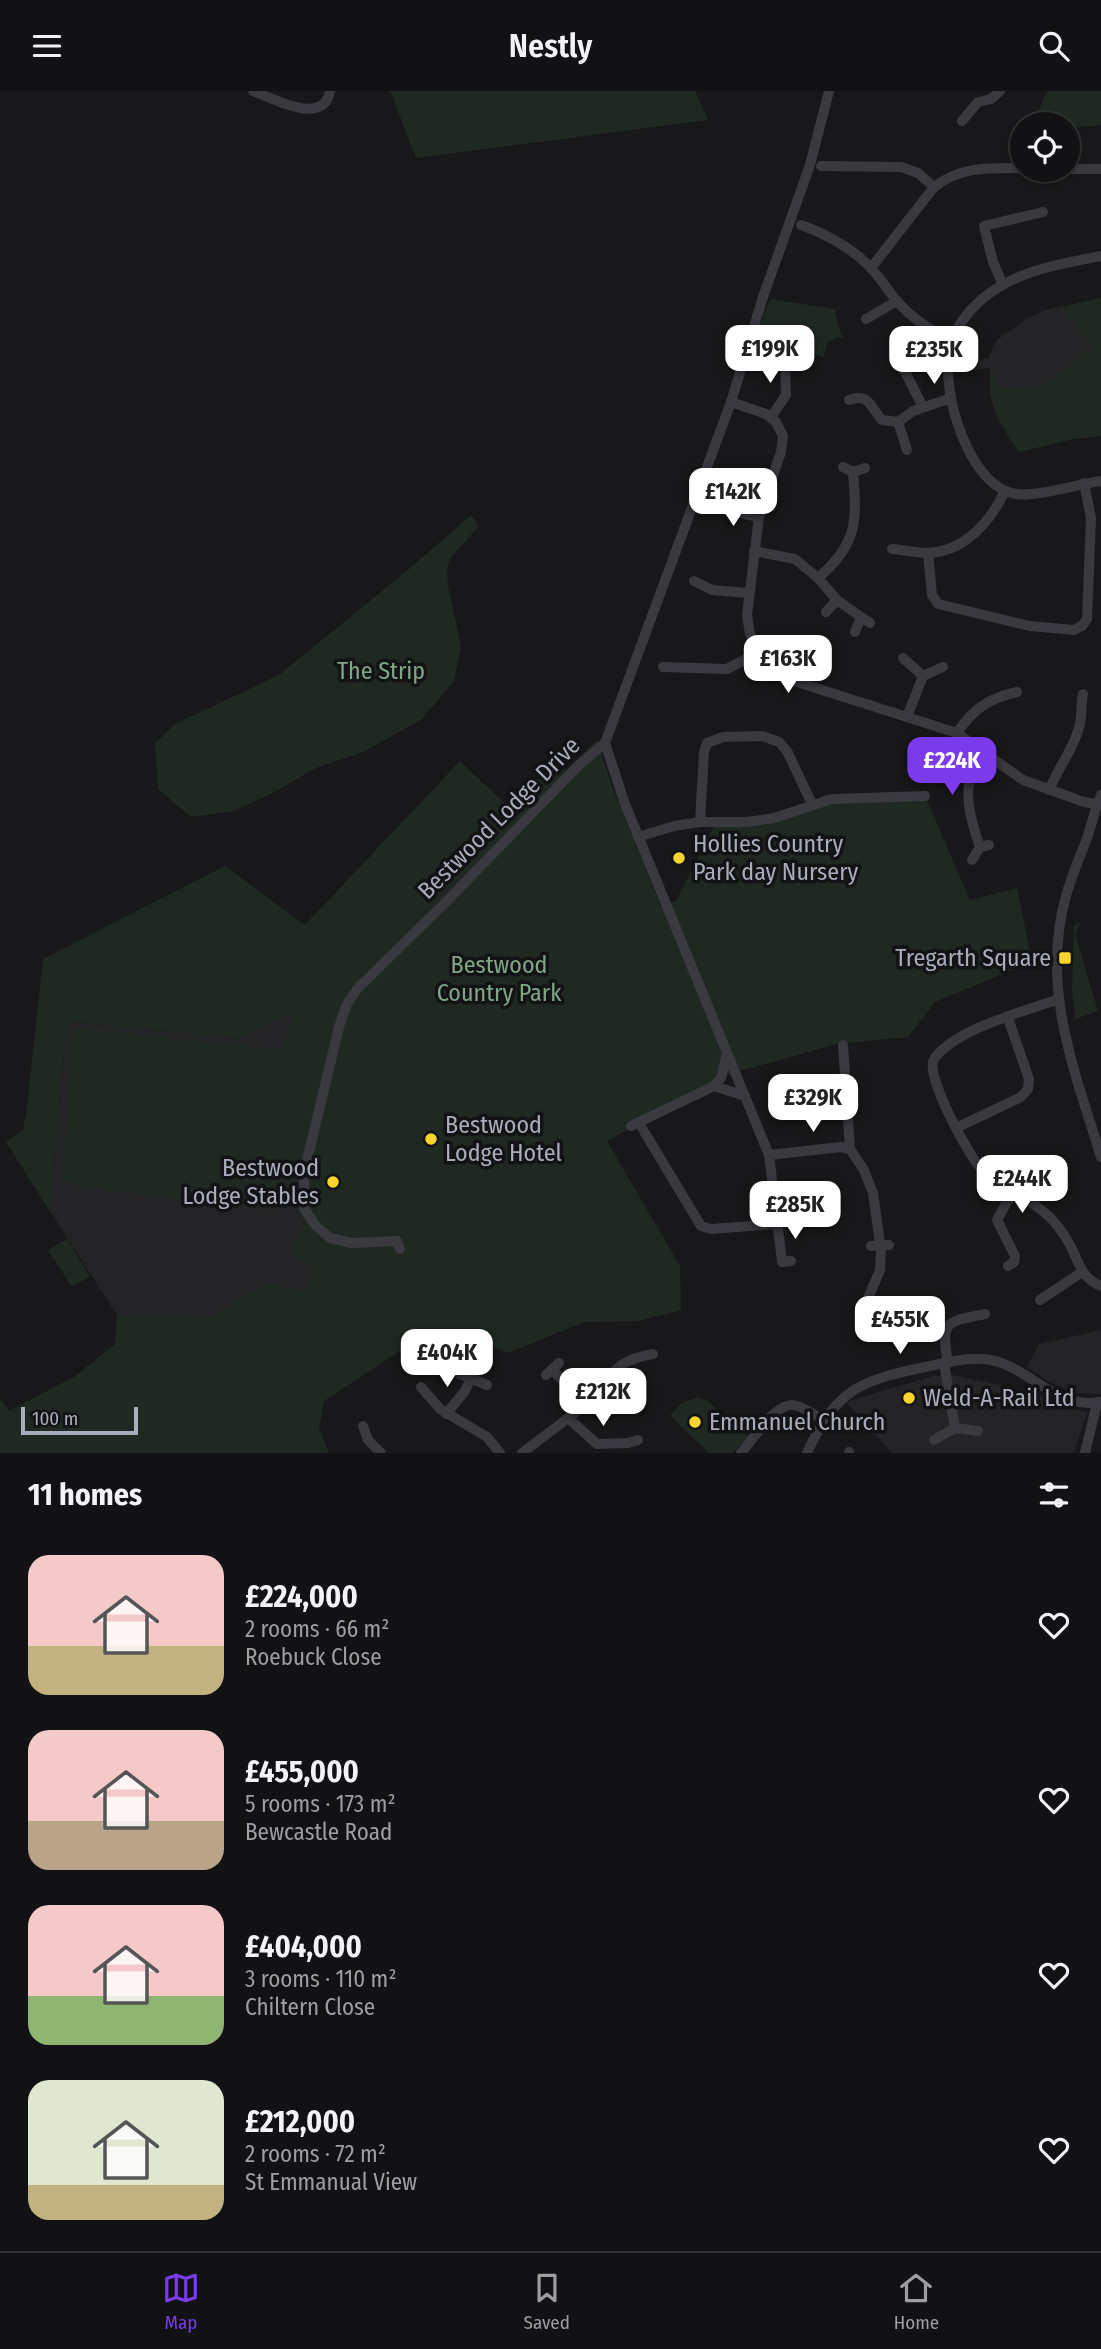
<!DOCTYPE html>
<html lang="en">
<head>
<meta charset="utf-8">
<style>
	body { margin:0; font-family:"Fira Sans Condensed",sans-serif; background:#1b1b1d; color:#f1f3f6; height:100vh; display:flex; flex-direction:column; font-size:26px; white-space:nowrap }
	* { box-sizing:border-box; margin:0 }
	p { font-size:23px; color:#9c9ea0 }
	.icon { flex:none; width:38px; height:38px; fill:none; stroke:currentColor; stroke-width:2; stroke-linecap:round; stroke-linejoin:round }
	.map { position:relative; height:1362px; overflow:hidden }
	.side { display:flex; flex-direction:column; background:#121214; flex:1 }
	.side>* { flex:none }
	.buttons { position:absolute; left:1010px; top:21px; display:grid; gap:14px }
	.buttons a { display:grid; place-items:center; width:70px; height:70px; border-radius:50%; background:#121214; box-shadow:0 2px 5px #0004,0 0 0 2px #313234; font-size:35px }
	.scale { position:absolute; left:21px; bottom:18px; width:117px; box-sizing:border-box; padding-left:7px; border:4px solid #a9acbb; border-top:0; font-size:19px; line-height:24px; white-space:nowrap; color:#a9acbb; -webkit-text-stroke:5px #131315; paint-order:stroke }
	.price { position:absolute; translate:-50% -60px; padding:0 16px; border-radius:14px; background:#fff; color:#222; font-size:23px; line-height:46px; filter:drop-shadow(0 2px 4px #0008) }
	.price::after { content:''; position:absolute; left:50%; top:42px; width:21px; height:16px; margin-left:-10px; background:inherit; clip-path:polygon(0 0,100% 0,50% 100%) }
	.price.active { background:#7c3aed; color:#fff }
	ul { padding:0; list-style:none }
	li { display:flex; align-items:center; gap:21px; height:175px; padding:0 28px }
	li span { display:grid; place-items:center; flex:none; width:196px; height:140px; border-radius:21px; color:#555 }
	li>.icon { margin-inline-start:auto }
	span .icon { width:84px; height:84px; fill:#fffc; stroke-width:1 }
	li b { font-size:30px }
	h2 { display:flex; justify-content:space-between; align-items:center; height:84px; padding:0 28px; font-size:30px }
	header { display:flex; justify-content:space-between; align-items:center; height:91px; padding:0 28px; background:#121214; font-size:32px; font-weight:600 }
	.dock { display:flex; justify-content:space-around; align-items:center; height:98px; border-top:2px solid #313234; background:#121214; font-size:19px; color:#9c9ea0 }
	.dock a { display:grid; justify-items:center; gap:4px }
	.dock .active { color:#7c3aed }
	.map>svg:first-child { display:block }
	.built { fill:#242427 }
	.green { fill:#1f2922 }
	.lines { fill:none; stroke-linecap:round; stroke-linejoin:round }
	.minor { stroke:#39393f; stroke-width:10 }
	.poi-dot { fill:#fcd42e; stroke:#131315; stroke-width:2.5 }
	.labels { text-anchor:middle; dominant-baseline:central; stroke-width:7; stroke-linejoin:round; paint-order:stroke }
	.park-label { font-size:24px; fill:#7fa787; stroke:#131315 }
	.street-label { font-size:24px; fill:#a9acbb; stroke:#131315 }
	.poi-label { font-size:24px; fill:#a9acbb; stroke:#131315; text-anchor:start }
</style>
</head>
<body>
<header><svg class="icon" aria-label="menu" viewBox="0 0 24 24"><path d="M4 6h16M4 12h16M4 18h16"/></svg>Nestly<svg class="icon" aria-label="search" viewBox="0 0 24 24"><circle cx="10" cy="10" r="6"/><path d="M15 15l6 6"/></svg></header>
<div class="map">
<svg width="1101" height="1362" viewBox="0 0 1101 1362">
	<rect width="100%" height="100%" fill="#18181a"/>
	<g class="built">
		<path d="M1101 207V345L1073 348 1019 361 997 327 990 304V277L956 280 955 268H988L997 249 1026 228 1045 219Z"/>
		<path d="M338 922 299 1084 297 1109 317 1180 301 1201 267 1193 210 1226 117 1224 49 1119 67 930 240 948 270 930 294 924Z"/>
		<path d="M1101 1239V1303L1074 1302 1048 1290 1027 1276 1039 1253Z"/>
		<path d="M953 1284 1036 1302 1069 1317 1087 1321 1074 1362H892L847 1312 852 1309 933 1285Z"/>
	</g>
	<g class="green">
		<path d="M390 0H695L708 29 416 67Z"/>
		<path d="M1047 0H1101V34L1068 37V33H1033Z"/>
		<path d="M1101 207V345L1073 348 1019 361C998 330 990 315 990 277L1000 295 1040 298 1093 256 1062 216Z"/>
		<path d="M770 208 835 218 838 234 844 248 837 246 827 252 824 266 757 243Z"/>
		<path d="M471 424 479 435 452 465 447 477 448 495 461 555 454 590 421 629 363 661 316 677 271 703 233 720 191 726 158 698 155 652 175 633 279 584 409 478Z"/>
		<path d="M597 649 611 692 661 816 676 810 714 735 823 713 926 707 970 809 1017 797 1032 871 935 911 908 946 837 953 718 986 712 992 607 1050 680 1175 681 1219 638 1230 584 1231 508 1262 443 1238 418 1248 324 1310 319 1338 329 1362H0V1307L9 1320 74 1286 115 1253 117 1224 210 1226 267 1192 301 1200 316 1181 290 1160 305 1133 294 1112 297 1109 302 1068 297 1067 287 1116 267 1118 75 1095V1092L62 1090 74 937 283 959 293 924 270 930 241 948 67 930 49 1119 6 1051 23 1039 27 1017 43 868 225 775 305 834 460 670 518 725 552 664 566 679Z"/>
		<path d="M1080 832 1075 843 1098 920 1075 928 1072 897 1074 835Z"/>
		<path d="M67 1148 90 1185 72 1196 48 1159Z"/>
		<path d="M697 1307 707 1309 748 1346 733 1362H709L670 1325 681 1312Z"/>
	</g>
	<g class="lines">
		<g class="minor">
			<path d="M253 0C273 7 324 36 330 0"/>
			<path d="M962 30 978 11 991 8 1000 0"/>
			<path d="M821 75 901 76 918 82 934 96"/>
			<path d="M1068 78H1101"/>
			<path d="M801 134C826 143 850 156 869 175 879 185 887 198 896 209 912 228 931 239 952 250"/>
			<path d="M1101 165C1054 174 1003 182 970 220 959 232 952 247 949 263 942 303 969 396 1016 403 1037 406 1078 393 1101 390"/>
			<path d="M871 177 934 96C962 75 989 77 1022 77"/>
			<path d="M1003 194 993 171 984 135 1043 121"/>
			<path d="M866 228 897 210"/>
			<path d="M900 271 923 316"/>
			<path d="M849 309C869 301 871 317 882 329L898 331"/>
			<path d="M731 311 766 323 776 331 783 345 781 361 759 426 747 524 750 543 759 561 769 573 797 591 957 642 1023 689 1084 711 1096 713"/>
			<path d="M771 326 786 304 785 265"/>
			<path d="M898 331 913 320 951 307"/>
			<path d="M898 331 907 359"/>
			<path d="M843 376 853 381 865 377"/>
			<path d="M714 416 759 426"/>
			<path d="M892 458C903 459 914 461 925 462 964 462 990 431 1005 400"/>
			<path d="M754 460 795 468 818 487 837 509 861 526"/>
			<path d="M928 462 932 504 938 513 1030 535 1074 539 1082 535 1087 528 1091 427 1084 392"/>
			<path d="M818 487C858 453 857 430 853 381"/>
			<path d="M694 490 712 499 749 502"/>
			<path d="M826 521 837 509"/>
			<path d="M855 541 861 526 870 532"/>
			<path d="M903 567 923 585"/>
			<path d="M663 576 727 578 759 561"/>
			<path d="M907 626 923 585 943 576"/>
			<path d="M957 642C973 618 989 607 1017 601"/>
			<path d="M605 652 625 713 769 1064 782 1171 791 1170"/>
			<path d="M1049 699C1059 675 1078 652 1081 626 1082 617 1081 611 1083 603"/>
			<path d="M1101 704C1094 719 1092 735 1086 750 1079 768 1071 786 1066 805 1040 896 1075 981 1101 1066"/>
			<path d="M700 731 704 661 707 652 723 646 762 645 779 651 787 660 812 713"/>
			<path d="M638 746 674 735 700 731H747L774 727 832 708 925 705"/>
			<path d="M980 756C974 739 963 705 971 688 975 680 982 672 988 665"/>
			<path d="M972 769 980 756 989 754"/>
			<path d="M1059 908C1025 920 955 938 934 968 924 983 970 1069 985 1082 1003 1097 1026 1106 1044 1121 1055 1130 1063 1141 1070 1154 1079 1171 1081 1187 1101 1195"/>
			<path d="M843 954 850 1058 864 1079 873 1102 881 1160 880 1179 869 1205 870 1241"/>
			<path d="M714 995 721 987 727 963"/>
			<path d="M639 1032 701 1135 711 1138 778 1133"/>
			<path d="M631 1035 714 995 745 1005"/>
			<path d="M956 1037 1021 1006 1028 998 1029 988 1008 927"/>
			<path d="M769 1064 841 1056 850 1058"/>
			<path d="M871 1155 889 1154"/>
			<path d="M400 1158 397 1150 352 1152 330 1147 315 1134 304 1117V1082L339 936 347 913 358 897 445 812 580 673 605 652 731 311 763 206 810 74 829 0"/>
			<path d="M1008 1175 1014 1171 1015 1165 997 1129 1013 1100"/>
			<path d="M1040 1209 1082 1181"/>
			<path d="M944 1272 955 1337"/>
			<path d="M948 1272C940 1229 946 1231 985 1223"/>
			<path d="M552 1278 584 1314"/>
			<path d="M460 1283 487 1294"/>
			<path d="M546 1284 559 1272"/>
			<path d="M421 1296 440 1318 487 1346 500 1362"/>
			<path d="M446 1323 465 1300 471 1287"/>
			<path d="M568 1327 597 1353 628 1352 638 1349"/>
			<path d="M363 1335 368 1349 381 1362"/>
			<path d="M934 1349 955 1337 978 1340"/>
			<path d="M849 1361V1362"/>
			<path d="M522 1362C543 1346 564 1331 584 1314 613 1289 609 1270 653 1263"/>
			<path d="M741 1362C753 1349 775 1312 793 1314 803 1315 814 1324 823 1329"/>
			<path d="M807 1362C837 1296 862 1289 930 1275 953 1270 976 1264 999 1271 1036 1283 1056 1318 1101 1311"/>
			<path d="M1085 1362 1097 1312"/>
		</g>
	</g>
	<g class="poi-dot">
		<circle cx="679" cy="767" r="7"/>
		<rect x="1058" y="860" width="14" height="14" rx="3.5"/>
		<circle cx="431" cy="1048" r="7"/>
		<circle cx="333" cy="1091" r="7"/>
		<circle cx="909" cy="1307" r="7"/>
		<circle cx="695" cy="1331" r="7"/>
	</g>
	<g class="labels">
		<g class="park-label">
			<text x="381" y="580">The Strip</text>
			<text x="499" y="874">Bestwood<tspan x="499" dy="28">Country Park</tspan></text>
		</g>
		<g class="street-label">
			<text transform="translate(499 727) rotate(-45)">Bestwood Lodge Drive</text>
		</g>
		<g class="poi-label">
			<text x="693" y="753">Hollies Country<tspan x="693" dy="28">Park day Nursery</tspan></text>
			<text x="1051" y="867" text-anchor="end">Tregarth Square</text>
			<text x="445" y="1034">Bestwood<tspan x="445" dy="28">Lodge Hotel</tspan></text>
			<text x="319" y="1077" text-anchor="end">Bestwood<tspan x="319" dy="28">Lodge Stables</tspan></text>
			<text x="923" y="1307">Weld-A-Rail Ltd</text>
			<text x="709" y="1331">Emmanuel Church</text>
		</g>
	</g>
</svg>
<div class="buttons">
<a><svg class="icon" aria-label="locate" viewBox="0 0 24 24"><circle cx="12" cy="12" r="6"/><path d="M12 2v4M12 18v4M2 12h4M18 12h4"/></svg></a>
</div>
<div class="scale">100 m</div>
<b class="price" style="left:770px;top:294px">£199K</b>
<b class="price" style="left:934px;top:295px">£235K</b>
<b class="price" style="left:733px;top:437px">£142K</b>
<b class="price" style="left:788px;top:604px">£163K</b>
<b class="price active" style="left:952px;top:706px">£224K</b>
<b class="price" style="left:813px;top:1043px">£329K</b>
<b class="price" style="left:1022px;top:1124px">£244K</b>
<b class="price" style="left:795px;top:1150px">£285K</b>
<b class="price" style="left:900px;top:1265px">£455K</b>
<b class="price" style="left:447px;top:1298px">£404K</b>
<b class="price" style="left:603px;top:1337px">£212K</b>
</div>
<section class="side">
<h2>11 homes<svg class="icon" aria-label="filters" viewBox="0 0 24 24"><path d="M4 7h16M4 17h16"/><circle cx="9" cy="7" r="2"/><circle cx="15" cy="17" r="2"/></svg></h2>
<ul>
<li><span style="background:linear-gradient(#f6c9c9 65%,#c2b280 0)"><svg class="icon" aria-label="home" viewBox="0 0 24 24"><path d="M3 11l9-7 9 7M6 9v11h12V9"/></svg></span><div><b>£224,000</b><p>2 rooms · 66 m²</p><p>Roebuck Close</p></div><svg class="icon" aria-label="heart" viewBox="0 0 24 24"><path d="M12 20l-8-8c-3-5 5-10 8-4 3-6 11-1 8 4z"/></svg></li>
<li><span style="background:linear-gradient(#f6c9c9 65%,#b9a48a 0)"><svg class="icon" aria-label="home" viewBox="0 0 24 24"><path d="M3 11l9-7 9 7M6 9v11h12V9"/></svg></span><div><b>£455,000</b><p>5 rooms · 173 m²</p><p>Bewcastle Road</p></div><svg class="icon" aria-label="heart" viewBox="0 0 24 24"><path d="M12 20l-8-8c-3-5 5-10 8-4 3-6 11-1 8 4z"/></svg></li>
<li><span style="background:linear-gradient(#f6c9c9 65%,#8fb573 0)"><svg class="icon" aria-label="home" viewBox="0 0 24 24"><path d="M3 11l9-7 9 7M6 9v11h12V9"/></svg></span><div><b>£404,000</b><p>3 rooms · 110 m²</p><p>Chiltern Close</p></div><svg class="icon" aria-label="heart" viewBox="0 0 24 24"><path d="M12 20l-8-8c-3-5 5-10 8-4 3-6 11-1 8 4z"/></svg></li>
<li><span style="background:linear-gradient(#dfe7d0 75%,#c2b280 0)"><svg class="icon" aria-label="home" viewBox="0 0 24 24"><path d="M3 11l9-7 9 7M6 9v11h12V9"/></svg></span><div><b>£212,000</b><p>2 rooms · 72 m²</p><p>St Emmanual View</p></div><svg class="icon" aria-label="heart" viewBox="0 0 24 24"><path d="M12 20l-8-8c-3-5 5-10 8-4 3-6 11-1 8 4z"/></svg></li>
</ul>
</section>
<nav class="dock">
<a class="active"><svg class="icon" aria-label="map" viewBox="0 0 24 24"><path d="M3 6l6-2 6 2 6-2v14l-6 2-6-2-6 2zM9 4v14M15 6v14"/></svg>Map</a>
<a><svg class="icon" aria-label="saved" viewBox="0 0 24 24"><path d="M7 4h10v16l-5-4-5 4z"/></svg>Saved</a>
<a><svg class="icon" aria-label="home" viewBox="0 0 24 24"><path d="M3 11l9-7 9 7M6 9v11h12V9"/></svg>Home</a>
</nav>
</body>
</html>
